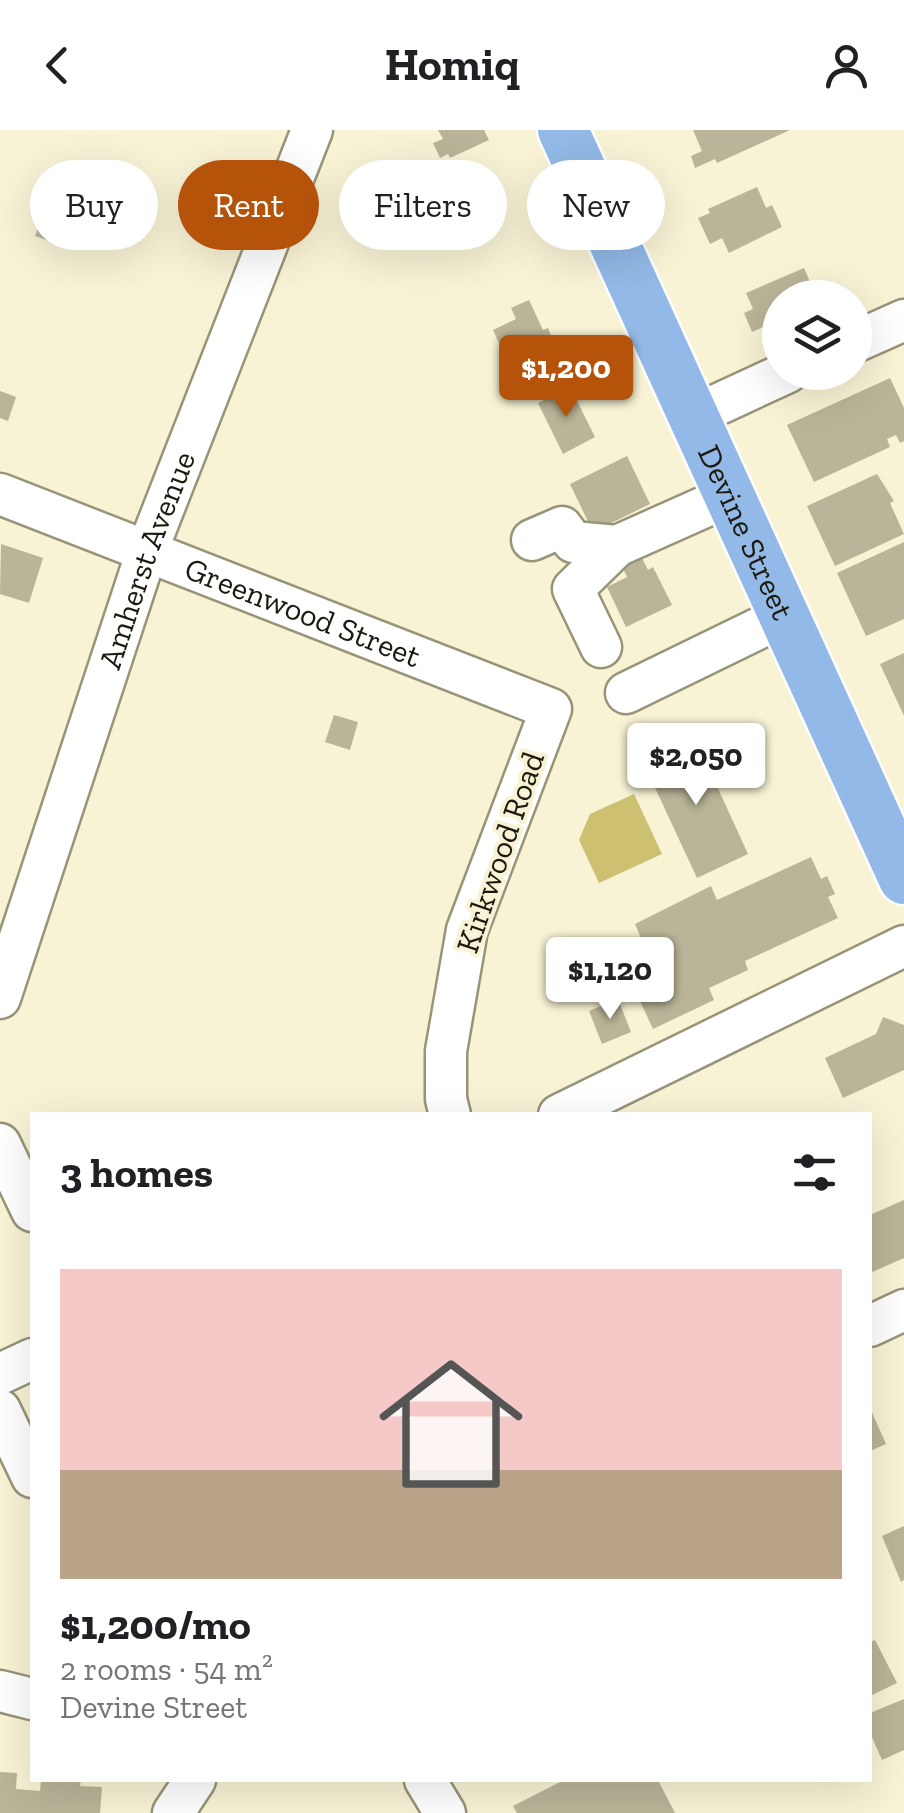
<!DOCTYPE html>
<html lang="en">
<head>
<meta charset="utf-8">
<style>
	body { margin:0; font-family:"Zilla Slab",serif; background:#f6f6f6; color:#202124; height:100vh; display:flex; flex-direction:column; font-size:38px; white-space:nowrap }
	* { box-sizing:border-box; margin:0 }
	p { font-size:32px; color:#757577 }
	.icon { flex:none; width:55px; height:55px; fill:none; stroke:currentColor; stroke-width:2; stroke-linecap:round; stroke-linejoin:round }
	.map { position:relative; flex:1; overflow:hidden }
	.details { position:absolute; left:30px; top:982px; width:842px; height:670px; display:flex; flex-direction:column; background:#fff; border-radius:0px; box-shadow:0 10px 40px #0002 }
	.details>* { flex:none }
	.top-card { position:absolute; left:30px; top:30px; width:845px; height:90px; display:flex; gap:20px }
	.tools { position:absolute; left:762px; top:150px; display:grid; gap:20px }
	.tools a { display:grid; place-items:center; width:110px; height:110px; border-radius:50%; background:#fff; box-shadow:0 10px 40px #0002; font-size:50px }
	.price { position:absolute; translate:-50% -85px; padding:0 22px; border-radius:10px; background:#fff; color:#222; font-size:32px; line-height:65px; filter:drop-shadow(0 2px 5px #0008) }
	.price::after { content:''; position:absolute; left:50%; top:60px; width:30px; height:22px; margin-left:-15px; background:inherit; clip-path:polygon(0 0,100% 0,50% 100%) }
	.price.selected { background:#b45309; color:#fff }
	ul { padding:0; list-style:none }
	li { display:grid; align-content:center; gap:20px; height:530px; padding:0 30px }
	li span { display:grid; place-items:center; height:310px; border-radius:0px; color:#555 }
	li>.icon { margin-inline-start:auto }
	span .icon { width:180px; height:180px; fill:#fffc; stroke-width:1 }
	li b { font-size:42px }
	h2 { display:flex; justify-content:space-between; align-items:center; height:120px; padding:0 30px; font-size:42px }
	.pill { padding:0 35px; border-radius:45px; background:#fff; box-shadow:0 10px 40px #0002; font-size:35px; line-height:90px }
	.pill.selected { background:#b45309; color:#fff }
	header { display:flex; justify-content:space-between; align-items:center; height:130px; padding:0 30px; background:#fff; font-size:45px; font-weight:800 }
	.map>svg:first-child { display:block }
	.green { fill:#cdc071 }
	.building { fill:#bab598 }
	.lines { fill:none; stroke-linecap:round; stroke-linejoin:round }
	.minor-casing { stroke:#989478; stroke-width:45 }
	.major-casing { stroke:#fff; stroke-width:55 }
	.minor { stroke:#fff; stroke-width:40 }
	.major { stroke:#92b9e7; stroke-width:50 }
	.labels { text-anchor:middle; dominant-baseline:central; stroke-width:8; stroke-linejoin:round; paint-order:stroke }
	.street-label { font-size:32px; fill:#1c1a0f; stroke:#f8f3d5 }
</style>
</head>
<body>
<header><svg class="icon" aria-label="back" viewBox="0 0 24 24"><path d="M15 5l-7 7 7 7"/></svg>Homiq<svg class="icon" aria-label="person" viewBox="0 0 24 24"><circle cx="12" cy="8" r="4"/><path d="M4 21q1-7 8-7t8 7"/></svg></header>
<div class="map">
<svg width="904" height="1683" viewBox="0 0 904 1683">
	<rect width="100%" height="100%" fill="#f8f3d5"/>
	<path class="green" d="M634 664 662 724 599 753 579 710 590 684Z"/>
	<g class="building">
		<path d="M438 0H484L489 10 450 28 448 24 440 28 433 13 443 9Z"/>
		<path d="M693 0H790L717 33 715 29 695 38 691 26 702 21Z"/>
		<path d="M757 57 766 78 772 75 782 97 729 123 722 108 710 114 698 88 710 83 708 79Z"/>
		<path d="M48 69 76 79 63 116 35 106Z"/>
		<path d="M804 138 817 168H780V190L752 202 744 183 753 179 746 163Z"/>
		<path d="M529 170 543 200 548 198 551 206 546 208 552 221 511 240 493 200 516 189 511 178Z"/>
		<path d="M890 248 904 278V311L900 313 896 305 887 309 890 317 814 352 787 295Z"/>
		<path d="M570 257 595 307 563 324 538 273Z"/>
		<path d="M0 261 16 267 8 291 0 288Z"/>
		<path d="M627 326 650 374 593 402 570 354Z"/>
		<path d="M877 344 894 371 890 373 904 404 835 436 807 376Z"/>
		<path d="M904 412V489L866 506 837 443Z"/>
		<path d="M1 414 43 428 29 473 0 464Z"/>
		<path d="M641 426 648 440 653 437 672 475 626 497 607 457 627 447 622 436Z"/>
		<path d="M904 523V586L880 534Z"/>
		<path d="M334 585 358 592 350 620 325 612Z"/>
		<path d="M695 608 748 724 697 748 643 632Z"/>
		<path d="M811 727 821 749 827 746 835 764 828 767 838 788 745 831 748 840 709 858 714 870 653 899 620 828 629 824 626 815 641 808 635 794 711 756 717 770Z"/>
		<path d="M618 869 631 902 602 914 589 881Z"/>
		<path d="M883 887 904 895V940L843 968 825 928 876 904Z"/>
		<path d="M904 1070V1128L870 1143V1085Z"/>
		<path d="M870 1278 886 1314 870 1321Z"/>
		<path d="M904 1396V1450L901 1452 882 1406Z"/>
		<path d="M875 1510 897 1553 870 1566V1512Z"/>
		<path d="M904 1569V1620L882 1630 870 1603V1583Z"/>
		<path d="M0 1642 17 1643 16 1659 40 1661 41 1650H81L80 1656 102 1657 100 1683H0Z"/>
		<path d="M564 1650H658L675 1683H517L513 1676Z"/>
	</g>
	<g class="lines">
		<g class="minor-casing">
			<g id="minor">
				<path d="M855 212 904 190"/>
				<path d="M693 286 788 242"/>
				<path id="s1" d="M0 364 551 579 467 800 446 921V969L450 985"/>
				<path d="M532 410 562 397 573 412 617 416"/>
				<path d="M601 517 573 459 617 416 729 366"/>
				<path d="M626 563 784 486"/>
				<path id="s2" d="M0 868 147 421 312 0"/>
				<path d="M559 985 904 816"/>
				<path d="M0 1014 32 1081"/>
				<path d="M870 1196 904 1180"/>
				<path d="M0 1244 32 1229"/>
				<path d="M0 1280 32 1347"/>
				<path d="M0 1561 32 1569"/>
				<path d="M425 1650 445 1683"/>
				<path d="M173 1683 195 1650"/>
			</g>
		</g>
		<g class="major-casing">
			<g id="major">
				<path id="s3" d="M563 0 904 749"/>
			</g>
		</g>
		<use href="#minor" class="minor"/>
		<use href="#major" class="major"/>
	</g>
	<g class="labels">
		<g class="street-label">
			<text stroke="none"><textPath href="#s3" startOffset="442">Devine Street</textPath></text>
			<text stroke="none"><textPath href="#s2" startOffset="462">Amherst Avenue</textPath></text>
			<text stroke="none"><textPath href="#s1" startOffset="325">Greenwood Street</textPath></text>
			<text transform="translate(500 722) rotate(-71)">Kirkwood Road</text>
		</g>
	</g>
</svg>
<div class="tools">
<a><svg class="icon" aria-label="layers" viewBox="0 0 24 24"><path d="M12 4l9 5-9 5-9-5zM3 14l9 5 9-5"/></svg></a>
</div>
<b class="price selected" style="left:566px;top:290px">$1,200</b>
<b class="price" style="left:696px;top:678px">$2,050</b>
<b class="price" style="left:610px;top:892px">$1,120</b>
<div class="top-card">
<a class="pill">Buy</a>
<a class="pill selected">Rent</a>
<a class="pill">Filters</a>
<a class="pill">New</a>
</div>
<section class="details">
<h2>3 homes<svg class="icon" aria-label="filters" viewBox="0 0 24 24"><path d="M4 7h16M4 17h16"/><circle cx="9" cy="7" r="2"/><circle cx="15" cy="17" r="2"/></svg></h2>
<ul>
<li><span style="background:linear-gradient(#f6c9c9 65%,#b9a48a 0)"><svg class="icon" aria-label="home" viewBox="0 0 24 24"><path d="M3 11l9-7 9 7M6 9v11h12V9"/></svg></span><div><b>$1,200/mo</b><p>2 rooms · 54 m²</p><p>Devine Street</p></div></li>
</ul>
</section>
</div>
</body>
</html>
